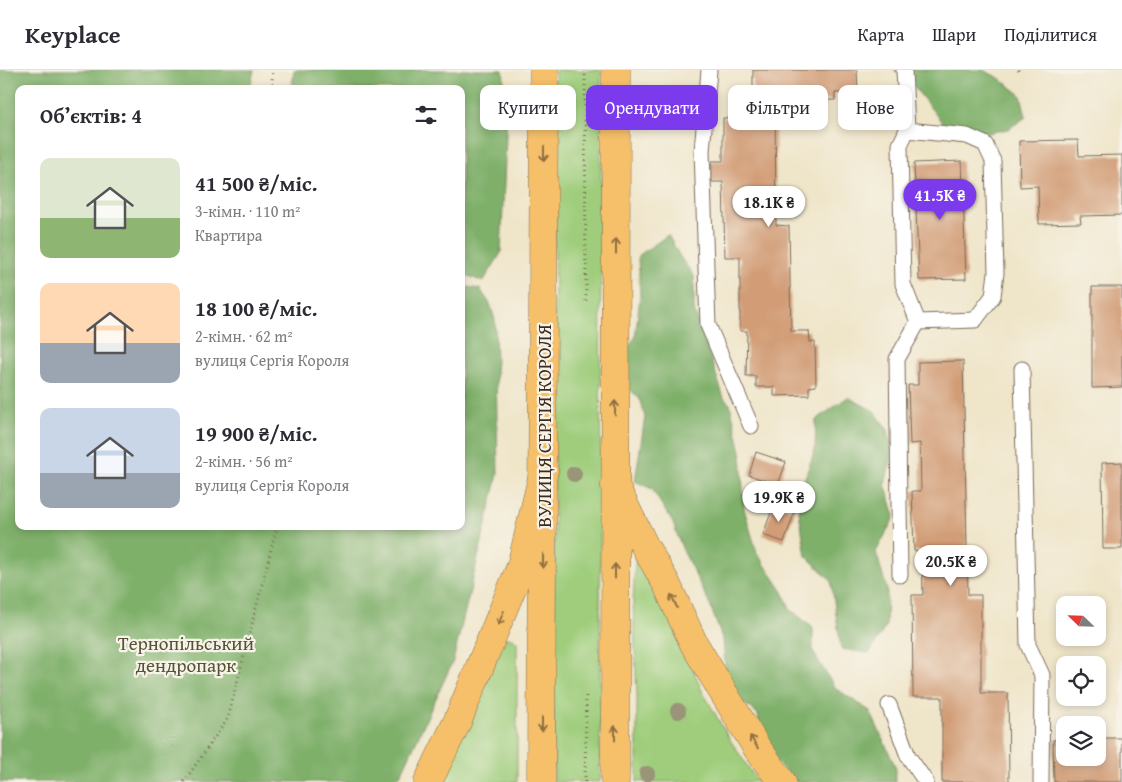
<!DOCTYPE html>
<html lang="uk">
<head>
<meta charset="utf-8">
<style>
	body { margin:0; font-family:"Gentium Book Plus",serif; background:#f7f7f7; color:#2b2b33; height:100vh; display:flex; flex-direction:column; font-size:19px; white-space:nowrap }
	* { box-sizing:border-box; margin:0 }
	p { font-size:16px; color:#7c7c81 }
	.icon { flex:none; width:28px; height:28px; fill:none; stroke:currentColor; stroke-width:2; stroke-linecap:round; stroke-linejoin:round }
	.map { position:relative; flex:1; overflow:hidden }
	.side { position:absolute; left:15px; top:15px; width:450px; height:445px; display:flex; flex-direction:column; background:#fff; border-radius:10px; box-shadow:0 2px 8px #0003 }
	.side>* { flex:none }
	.hud { position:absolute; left:480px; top:15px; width:475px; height:45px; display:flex; gap:10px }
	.needle { width:32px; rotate:293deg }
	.controls { position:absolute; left:1056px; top:526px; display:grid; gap:10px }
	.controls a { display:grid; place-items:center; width:50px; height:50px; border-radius:10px; background:#fff; box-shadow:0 2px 8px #0003; font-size:25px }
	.price { position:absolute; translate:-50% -42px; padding:0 11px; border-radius:18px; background:#fff; color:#222; font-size:16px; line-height:32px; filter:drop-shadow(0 1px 2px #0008) }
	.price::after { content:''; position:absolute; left:50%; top:30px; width:15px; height:11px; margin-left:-8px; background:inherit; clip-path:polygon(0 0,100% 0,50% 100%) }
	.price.active { background:#7c3aed; color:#fff }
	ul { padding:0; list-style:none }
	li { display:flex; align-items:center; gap:15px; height:125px; padding:0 25px }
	li span { display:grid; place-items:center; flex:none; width:140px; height:100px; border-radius:10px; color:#555 }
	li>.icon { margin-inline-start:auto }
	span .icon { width:60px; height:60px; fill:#fffc; stroke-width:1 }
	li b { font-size:21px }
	h2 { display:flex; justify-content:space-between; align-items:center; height:60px; padding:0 25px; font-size:21px }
	.pill { padding:0 18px; border-radius:10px; background:#fff; box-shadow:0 2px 8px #0003; font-size:18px; line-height:45px }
	.pill.active { background:#7c3aed; color:#fff }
	header { display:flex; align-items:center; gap:30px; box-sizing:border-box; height:70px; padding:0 25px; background:#fff; border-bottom:1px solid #e1e1e2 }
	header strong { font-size:24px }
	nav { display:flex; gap:28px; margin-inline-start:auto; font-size:18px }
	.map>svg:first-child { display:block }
	.green { fill:#9fcd7b; stroke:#6d7c4c }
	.forest { fill:#7fb06b; stroke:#5d6d44 }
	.building { fill:#d19c76 }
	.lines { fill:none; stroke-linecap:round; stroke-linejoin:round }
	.lane-casing { stroke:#7a6b5a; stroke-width:17 }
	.primary-casing { stroke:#7a6b5a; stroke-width:29 }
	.highway-casing { stroke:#7a6b5a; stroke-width:29 }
	.path { stroke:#7a6b5a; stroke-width:3; stroke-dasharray:1 4; stroke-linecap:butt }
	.lane { stroke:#fff; stroke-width:15 }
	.primary { stroke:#f6c06b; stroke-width:28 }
	.highway { stroke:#f6c06b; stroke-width:28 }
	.tree { fill:#9a9578 }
	.oneway { stroke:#8f6e41 }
	.labels { text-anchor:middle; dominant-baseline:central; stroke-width:4.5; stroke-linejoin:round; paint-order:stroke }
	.street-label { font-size:19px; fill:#3b2a1e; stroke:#f7f3e8 }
	.park-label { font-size:19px; fill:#545335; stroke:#f7f3e8 }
</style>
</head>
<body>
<header>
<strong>Keyplace</strong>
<nav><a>Карта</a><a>Шари</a><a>Поділитися</a></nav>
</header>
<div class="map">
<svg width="1122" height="712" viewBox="0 0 1122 712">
	<rect width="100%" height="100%" fill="#f7f3e8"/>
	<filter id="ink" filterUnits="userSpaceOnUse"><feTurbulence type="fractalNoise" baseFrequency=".02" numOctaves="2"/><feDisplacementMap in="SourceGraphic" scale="10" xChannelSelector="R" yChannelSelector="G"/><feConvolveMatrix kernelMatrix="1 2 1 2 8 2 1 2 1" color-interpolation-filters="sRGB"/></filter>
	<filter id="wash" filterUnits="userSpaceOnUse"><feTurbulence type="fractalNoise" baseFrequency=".0096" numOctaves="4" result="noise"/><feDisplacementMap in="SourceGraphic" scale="20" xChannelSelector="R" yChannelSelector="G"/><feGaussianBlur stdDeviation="1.12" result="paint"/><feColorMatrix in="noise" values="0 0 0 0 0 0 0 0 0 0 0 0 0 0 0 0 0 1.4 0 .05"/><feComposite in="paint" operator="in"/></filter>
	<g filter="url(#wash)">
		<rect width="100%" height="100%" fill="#efe5c9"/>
		<g class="green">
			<path d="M555 0H601L600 712H554Z"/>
			<path d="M636 473 674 549 701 619 730 670 758 712H637V626L633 533Z"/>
			<path d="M506 568H513L517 572V712H437Z"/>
		</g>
		<g class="forest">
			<path d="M0 0H254L250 19H19V456H461V216L480 219 490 234 495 250 498 403 496 413 453 591 402 702 394 712H0Z"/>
			<path d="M294 0H503L507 42 501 183 483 212 461 203V19H292Z"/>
			<path d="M894 0H983L999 8 1021 25 1026 47 1008 59 987 63 960 65 948 60 908 9Z"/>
			<path d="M668 165 680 187 694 206V240L724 328 730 334 741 382 744 439 757 483 783 522 790 539 813 558V582L835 618 870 641 896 698 895 712H796L761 677 758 644 728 621 723 571 710 535 682 478 673 453 652 419 635 411 645 347 639 328 624 314 626 279 635 268 640 227 638 186Z"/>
			<path d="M848 327 874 341 888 360 892 386 885 414 895 446 876 482 887 520 886 556 869 583 841 579 831 510 806 486 797 429 815 380 816 350Z"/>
		</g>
		<g id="blocks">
			<g class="building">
				<path d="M753 0H857L858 23H835V30L775 31 776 155 789 156 791 261H809L810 272H815L816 316 809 317V325L774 326V317H756V306H746L747 261H740V187H725L723 112H712V91H723V48H753Z"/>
				<path d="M1078 70 1079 86 1122 85V145L1080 146 1081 153 1039 154 1038 116 1020 117 1019 71Z"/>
				<path d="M962 91 966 209 919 210 914 93Z"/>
				<path d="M1092 217H1122V317L1092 318Z"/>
				<path d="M963 291 968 525H981V623H1008L1009 712H942V627H913L912 525H923L922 481H914L912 421H921L920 373 910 374 908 315H918V292Z"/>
				<path d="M756 382 786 392 778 415 749 405Z"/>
				<path d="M1122 392V479H1103L1102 393Z"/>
				<path d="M774 434 795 441 784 472 763 465Z"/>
				<path d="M1098 668H1122V712H1054L1053 670 1065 669V688H1098Z"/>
			</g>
		</g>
	</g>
	<g filter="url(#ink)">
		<use href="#blocks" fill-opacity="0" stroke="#7a6b5a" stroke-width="1"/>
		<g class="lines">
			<g class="lane-casing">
				<g id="lane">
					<path d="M709 0 702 81 708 255 751 356"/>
					<path d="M904 0 907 60 967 66 985 74 993 91 996 203 993 226 975 250 918 252"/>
					<path d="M907 60 900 75 903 214 918 252"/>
					<path d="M1022 299 1028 575 1042 605 1041 712"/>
					<path d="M900 505 897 289 918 252"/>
					<path d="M889 635 908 686 926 712"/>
				</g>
			</g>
			<g class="primary-casing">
				<g id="primary">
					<path d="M541 712 544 0"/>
					<path d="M615 712 616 0"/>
				</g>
			</g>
			<g class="highway-casing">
				<g id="highway">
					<path d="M615 416 644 475 666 513 694 574 757 678 782 712"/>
					<path d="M428 712 458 650 521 496 544 400"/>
				</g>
			</g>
			<g class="path">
				<path d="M585 0 586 231"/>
				<path d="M1018 0 1019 1"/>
				<path d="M271 19 273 0"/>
				<path d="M184 712 228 648 277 456"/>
				<path d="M585 712 586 623"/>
			</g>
			<use href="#lane" class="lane"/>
			<use href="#primary" class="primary"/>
			<use href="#highway" class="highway"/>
		</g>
		<g class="tree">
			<circle cx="886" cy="31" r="8"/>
			<circle cx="574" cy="404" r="8"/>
			<circle cx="678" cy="641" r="8"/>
			<circle cx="647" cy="704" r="8"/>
		</g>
		<defs><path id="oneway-shaft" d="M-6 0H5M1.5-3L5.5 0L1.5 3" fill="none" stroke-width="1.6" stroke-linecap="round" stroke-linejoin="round" transform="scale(1.25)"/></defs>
		<g class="oneway">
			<use href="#oneway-shaft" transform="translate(544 84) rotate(90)"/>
			<use href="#oneway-shaft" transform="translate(616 176) rotate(-90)"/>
			<use href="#oneway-shaft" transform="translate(615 338) rotate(-90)"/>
			<use href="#oneway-shaft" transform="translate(543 491) rotate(91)"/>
			<use href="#oneway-shaft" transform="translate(615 501) rotate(-90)"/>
			<use href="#oneway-shaft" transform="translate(674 531) rotate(-115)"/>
			<use href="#oneway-shaft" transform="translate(501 548) rotate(111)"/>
			<use href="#oneway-shaft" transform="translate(542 654) rotate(90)"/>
			<use href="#oneway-shaft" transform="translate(615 663) rotate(-90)"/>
			<use href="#oneway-shaft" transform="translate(754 672) rotate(-122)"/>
		</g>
	</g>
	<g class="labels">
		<g class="street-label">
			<text transform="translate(544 356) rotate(-90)">ВУЛИЦЯ СЕРГІЯ КОРОЛЯ</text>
		</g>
		<g class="park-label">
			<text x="186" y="573">Тернопільський<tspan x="186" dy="22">дендропарк</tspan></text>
		</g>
	</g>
</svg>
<div class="controls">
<a><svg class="needle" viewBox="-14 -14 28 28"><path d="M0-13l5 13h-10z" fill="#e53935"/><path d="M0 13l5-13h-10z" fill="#7c7c81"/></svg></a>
<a><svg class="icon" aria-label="locate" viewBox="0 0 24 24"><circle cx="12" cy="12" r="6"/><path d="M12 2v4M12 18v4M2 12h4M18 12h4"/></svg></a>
<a><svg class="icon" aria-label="layers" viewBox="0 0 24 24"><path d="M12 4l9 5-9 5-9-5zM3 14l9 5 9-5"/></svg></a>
</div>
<b class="price active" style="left:940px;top:151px">41.5K ₴</b>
<b class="price" style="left:769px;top:158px">18.1K ₴</b>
<b class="price" style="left:779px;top:453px">19.9K ₴</b>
<b class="price" style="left:951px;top:517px">20.5K ₴</b>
<div class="hud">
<a class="pill">Купити</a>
<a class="pill active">Орендувати</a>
<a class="pill">Фільтри</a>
<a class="pill">Нове</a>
</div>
<section class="side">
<h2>Об’єктів: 4<svg class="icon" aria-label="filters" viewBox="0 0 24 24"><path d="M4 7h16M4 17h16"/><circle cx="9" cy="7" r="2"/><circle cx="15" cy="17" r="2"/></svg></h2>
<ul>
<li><span style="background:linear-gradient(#dfe7d0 60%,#8fb573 0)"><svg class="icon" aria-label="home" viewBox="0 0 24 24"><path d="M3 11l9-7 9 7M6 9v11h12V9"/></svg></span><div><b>41 500 ₴/міс.</b><p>3-кімн. · 110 m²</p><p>Квартира</p></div></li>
<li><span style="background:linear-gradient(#ffd9b3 60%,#9aa5b1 0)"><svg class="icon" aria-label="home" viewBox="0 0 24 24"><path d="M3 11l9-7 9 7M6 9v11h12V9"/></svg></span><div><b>18 100 ₴/міс.</b><p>2-кімн. · 62 m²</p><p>вулиця Сергія Короля</p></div></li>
<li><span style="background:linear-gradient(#c9d6e8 65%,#9aa5b1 0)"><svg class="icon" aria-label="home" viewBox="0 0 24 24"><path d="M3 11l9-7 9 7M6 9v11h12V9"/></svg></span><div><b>19 900 ₴/міс.</b><p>2-кімн. · 56 m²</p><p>вулиця Сергія Короля</p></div></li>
</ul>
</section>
</div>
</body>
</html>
